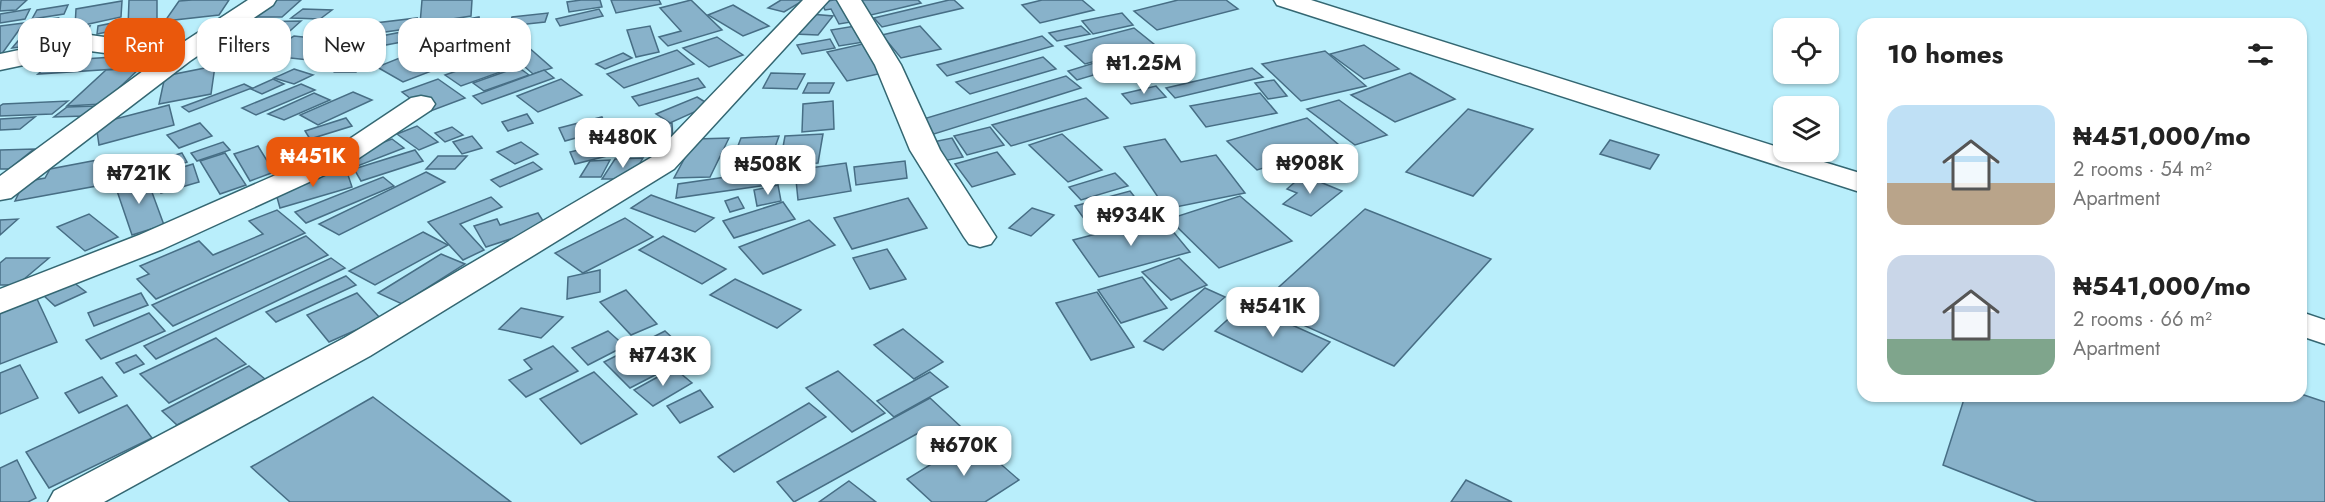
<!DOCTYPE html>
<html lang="en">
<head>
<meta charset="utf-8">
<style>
	body { margin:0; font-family:Jost,sans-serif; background:#f6f6f6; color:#222; height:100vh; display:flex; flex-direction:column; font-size:22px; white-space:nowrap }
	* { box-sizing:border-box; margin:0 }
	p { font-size:20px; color:#767676 }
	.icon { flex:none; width:33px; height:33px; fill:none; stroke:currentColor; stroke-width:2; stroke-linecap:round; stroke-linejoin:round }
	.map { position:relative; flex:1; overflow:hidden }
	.details { position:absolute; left:1857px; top:18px; width:450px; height:384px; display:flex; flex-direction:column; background:#fff; border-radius:18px; box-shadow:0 2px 4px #0004 }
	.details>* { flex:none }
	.guide { position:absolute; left:18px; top:18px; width:570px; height:54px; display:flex; gap:12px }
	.buttons { position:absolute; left:1773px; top:18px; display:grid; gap:12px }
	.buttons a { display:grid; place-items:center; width:66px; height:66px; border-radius:12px; background:#fff; box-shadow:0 2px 4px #0004; font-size:30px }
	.price { position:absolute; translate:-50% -51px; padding:0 14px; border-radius:12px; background:#fff; color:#222; font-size:20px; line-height:39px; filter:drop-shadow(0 2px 3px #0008) }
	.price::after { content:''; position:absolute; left:50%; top:36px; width:18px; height:14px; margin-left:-9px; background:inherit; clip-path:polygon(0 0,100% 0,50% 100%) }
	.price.active { background:#ea580c; color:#fff }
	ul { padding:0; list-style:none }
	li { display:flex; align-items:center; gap:18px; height:150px; padding:0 30px }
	li span { display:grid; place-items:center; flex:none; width:168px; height:120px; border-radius:18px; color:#555 }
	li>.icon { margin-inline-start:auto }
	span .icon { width:72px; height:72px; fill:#fffc; stroke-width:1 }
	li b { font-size:26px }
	h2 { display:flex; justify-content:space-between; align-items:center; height:72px; padding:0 30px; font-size:26px }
	.pill { padding:0 21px; border-radius:18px; background:#fff; box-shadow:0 2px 4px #0004; font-size:21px; line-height:54px }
	.pill.active { background:#ea580c; color:#fff }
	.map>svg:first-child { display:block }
	.building { fill:#88b2ca; stroke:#476e85; stroke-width:1.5 }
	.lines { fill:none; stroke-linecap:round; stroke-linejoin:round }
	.minor-casing { stroke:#346772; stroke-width:3 }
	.minor { fill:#fff; fill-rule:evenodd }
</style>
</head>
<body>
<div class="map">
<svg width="2325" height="502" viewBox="0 0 2325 502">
	<rect width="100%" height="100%" fill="#b9eefb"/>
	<g class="building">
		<path d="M27 0 16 10 0 11 1 0Z"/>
		<path d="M129 0H157V21L128 27Z"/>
		<path d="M192 0H229L219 15 165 21 179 1Z"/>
		<path d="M273 0H301L282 17H252Z"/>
		<path d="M422 0H472L471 16 420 24Z"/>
		<path d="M581 0H600L602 7 569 12 567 2Z"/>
		<path d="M611 0H659L661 4 616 13Z"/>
		<path d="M691 0 722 30 668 46 659 37 681 31 660 8Z"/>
		<path d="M781 0H804L784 12 768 8Z"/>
		<path d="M834 0H847L857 21 839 24 831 9 825 10 821 2Z"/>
		<path d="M857 0H918L921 3 871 15Z"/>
		<path d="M949 0H954L963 8 882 27 874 18Z"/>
		<path d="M1042 0H1082L1094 10 1040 23 1022 5Z"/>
		<path d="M1178 0H1226L1238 9 1157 30 1134 11Z"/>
		<path d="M122 1 121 17 75 27 76 9Z"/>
		<path d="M68 5 64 14 32 19 37 10Z"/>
		<path d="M733 5 769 26 743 36 708 15Z"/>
		<path d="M30 9 25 19 0 23V14Z"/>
		<path d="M303 9 332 10 320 19 291 18Z"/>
		<path d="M599 9 603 16 560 26 556 19Z"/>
		<path d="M548 13 545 22 509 26 512 17Z"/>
		<path d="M1122 13 1133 25 1093 34 1082 21Z"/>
		<path d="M810 14 833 16 818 35 794 34Z"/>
		<path d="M479 17 481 27 370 48 371 38Z"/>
		<path d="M58 18 35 45 12 48 35 21Z"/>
		<path d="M417 18 413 28 371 34 375 23Z"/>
		<path d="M127 20V28L97 34 98 26Z"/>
		<path d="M301 21 272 47 214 48 225 39 232 38 242 30H236L246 22Z"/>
		<path d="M24 23 1 55H0V26Z"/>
		<path d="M90 26 85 37 47 43 53 32Z"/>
		<path d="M650 26 659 52 636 57 627 30Z"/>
		<path d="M855 26 864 42 839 46 831 30Z"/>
		<path d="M920 26 941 49 901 58 882 35Z"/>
		<path d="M1081 26 1090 34 1057 41 1049 33Z"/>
		<path d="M1134 28 1155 45 1085 64 1065 46Z"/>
		<path d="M482 31 504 43 403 82 377 67 402 57 406 60Z"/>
		<path d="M294 36 358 43 328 62 262 55Z"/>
		<path d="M1042 36 1053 46 947 76 937 65Z"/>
		<path d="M717 37 743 55 709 67 683 48Z"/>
		<path d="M830 39 835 48 802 54 797 45Z"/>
		<path d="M867 43 887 72 847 81 827 52Z"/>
		<path d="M1364 45 1399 69 1364 79 1330 54Z"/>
		<path d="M527 46 552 68 533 74 508 52Z"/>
		<path d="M360 50H381L356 72H335Z"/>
		<path d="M677 50 694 64 624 88 607 74Z"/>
		<path d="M1325 51 1366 86 1301 101 1262 64Z"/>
		<path d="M623 53 632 58 605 69 596 64Z"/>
		<path d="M160 54 147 67 38 74 53 61Z"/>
		<path d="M502 55 517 66 461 86 445 75Z"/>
		<path d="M1043 57 1056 69 970 94 956 82Z"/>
		<path d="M1094 63 1104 72 1077 80 1068 71Z"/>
		<path d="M215 66 211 94 159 104 165 76Z"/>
		<path d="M518 67 529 75 484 91 473 83Z"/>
		<path d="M140 68 102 104 67 106 106 70Z"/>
		<path d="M1252 68 1263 77 1175 98 1166 88Z"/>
		<path d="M294 69 313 75 294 84 274 78Z"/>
		<path d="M544 70 554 78 482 104 473 96Z"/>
		<path d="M771 73 805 74 797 89 763 88Z"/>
		<path d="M1410 73 1455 99 1395 122 1351 95Z"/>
		<path d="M1066 76 1081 88 934 134 920 120Z"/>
		<path d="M698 78 705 87 639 106 632 97Z"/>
		<path d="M273 79 284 84 262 94 251 89Z"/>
		<path d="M438 79 465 98 428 112 402 92Z"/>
		<path d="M561 79 582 95 538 112 517 96Z"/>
		<path d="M1274 80 1287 96 1268 99 1255 83Z"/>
		<path d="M808 83H834L829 93H803Z"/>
		<path d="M244 84 252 88 189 112 182 107Z"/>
		<path d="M301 84 315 90 256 115 242 108Z"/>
		<path d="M1156 86 1166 97 1131 104 1122 94Z"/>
		<path d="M353 92 372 100 318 125 300 115Z"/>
		<path d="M314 93 330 100 284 120 268 114Z"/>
		<path d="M1260 93 1277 113 1206 127 1190 106Z"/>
		<path d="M697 97 710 105 670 123 656 114Z"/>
		<path d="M1086 98 1108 118 1011 146 992 125Z"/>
		<path d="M1339 100 1387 135 1355 145 1307 109Z"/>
		<path d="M68 101 52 114 0 116V106L3 104Z"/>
		<path d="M833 101 834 129 802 132 803 104Z"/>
		<path d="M169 105 174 125 99 145 96 124Z"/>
		<path d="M96 106 85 116 54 117 67 107Z"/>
		<path d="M1468 109 1533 129 1473 196 1406 172Z"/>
		<path d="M527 114 533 123 508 131 502 122Z"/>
		<path d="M35 117 20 129 0 130V119Z"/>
		<path d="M602 117 608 129 565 141 559 128Z"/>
		<path d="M346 118 352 126 310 139 305 131Z"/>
		<path d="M1307 118 1339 145 1257 170 1227 141Z"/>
		<path d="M200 123 212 136 179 148 167 135Z"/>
		<path d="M672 123 673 145 632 151 633 129Z"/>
		<path d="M417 126 438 142 419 150 397 134Z"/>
		<path d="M452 127 463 135 445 142 435 133Z"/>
		<path d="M990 127 1004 145 967 155 954 136Z"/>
		<path d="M621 128 631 150 575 164 570 152 599 145 596 135Z"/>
		<path d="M823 134 818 163 797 164 800 146 783 147 785 136Z"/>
		<path d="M1062 134 1102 170 1068 182 1029 145Z"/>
		<path d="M472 136 482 148 462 154 453 142Z"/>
		<path d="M779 136 774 150 736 151 741 138Z"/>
		<path d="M729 138 710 177 674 178 695 139Z"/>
		<path d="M952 138 963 157 943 161 933 142Z"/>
		<path d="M392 139 404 148 355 167 344 157Z"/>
		<path d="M1165 139 1181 162 1216 155 1245 193 1166 209 1124 147Z"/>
		<path d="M337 140 361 144 329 165 305 160Z"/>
		<path d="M1610 140 1659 155 1650 169 1600 154Z"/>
		<path d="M223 142 230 150 197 161 191 153Z"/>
		<path d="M521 142 538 154 515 164 497 152Z"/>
		<path d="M258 146 274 172 250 181 234 154Z"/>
		<path d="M34 149 9 169H0V150Z"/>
		<path d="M415 150 423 161 361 181 354 169Z"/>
		<path d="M787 152 786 167 736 172 738 157Z"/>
		<path d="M997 152 1015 174 972 187 955 164Z"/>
		<path d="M182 153 187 162 160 171 156 161Z"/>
		<path d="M225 153 246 185 220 194 200 161Z"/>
		<path d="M438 156H467L455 169H426Z"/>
		<path d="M113 157 102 185 15 201 24 182 45 178 50 169Z"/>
		<path d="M643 158 631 179H602L615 159Z"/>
		<path d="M147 159 151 171 125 178 122 167Z"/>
		<path d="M610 160 601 177H580L590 161Z"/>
		<path d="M905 161 907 178 856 185 854 167Z"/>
		<path d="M533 162 542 169 500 187 491 180Z"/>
		<path d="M846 163 851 191 798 200 795 170Z"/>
		<path d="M193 164 199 182 161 193 157 175Z"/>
		<path d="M346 169 352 187 280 208 275 190Z"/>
		<path d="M767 171 768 185 676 198 678 184Z"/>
		<path d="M426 172 445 182 339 235 319 224Z"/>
		<path d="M1115 173 1128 186 1081 200 1069 187Z"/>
		<path d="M1303 175 1342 191 1311 216 1283 204 1297 193 1287 189Z"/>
		<path d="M146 176 164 225 132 235 115 185Z"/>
		<path d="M383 177 394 186 306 223 295 212Z"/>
		<path d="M778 185 781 201 757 206 754 190Z"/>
		<path d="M1130 191 1144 209 1087 223 1075 206Z"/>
		<path d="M651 195 714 218 695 232 631 208Z"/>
		<path d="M1240 196 1292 241 1219 268 1169 219Z"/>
		<path d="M491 197 502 207 460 224 484 250 463 260 428 222Z"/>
		<path d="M738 197 744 208 730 212 725 201Z"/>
		<path d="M908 198 927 228 852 249 834 218Z"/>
		<path d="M783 202 795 219 734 238 723 221Z"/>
		<path d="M1032 208 1054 215 1031 236 1009 228Z"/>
		<path d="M1365 209 1491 259 1394 366 1259 305Z"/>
		<path d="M277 210 305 233 156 299 137 279 149 274 140 266 199 241 213 255 263 234 249 221Z"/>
		<path d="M538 213 547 227 486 247 474 226 497 219 500 225Z"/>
		<path d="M89 214 118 237 85 251 57 227Z"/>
		<path d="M1161 217 1190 252 1099 277 1073 240Z"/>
		<path d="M625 218 653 237 583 273 555 253Z"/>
		<path d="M18 219 0 235V220Z"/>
		<path d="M809 220 835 245 763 274 739 247Z"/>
		<path d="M423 232 448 245 375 285 349 271Z"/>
		<path d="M306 236 328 255 173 326 152 305Z"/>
		<path d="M663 236 726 269 702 284 639 250Z"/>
		<path d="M887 249 906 279 870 289 853 258Z"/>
		<path d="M441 254 465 264 402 304 378 293Z"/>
		<path d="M6 258H49L17 285H0V263Z"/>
		<path d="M331 258 345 268 156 359 144 346Z"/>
		<path d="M1179 258 1207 285 1171 300 1142 272Z"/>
		<path d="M600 270V292L567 299 568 277Z"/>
		<path d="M346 276 356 285 276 322 266 312Z"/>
		<path d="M1142 277 1167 308 1121 323 1098 290Z"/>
		<path d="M735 279 801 310 777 328 710 295Z"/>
		<path d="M73 282 86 292 55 306 43 295Z"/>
		<path d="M1205 288 1225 297 1163 350 1144 341Z"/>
		<path d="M626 290 657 324 631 335 600 302Z"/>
		<path d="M1097 292 1134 347 1091 360 1056 303Z"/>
		<path d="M141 293 148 305 94 326 88 313Z"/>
		<path d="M357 293 381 319 329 342 307 315Z"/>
		<path d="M37 299 57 342 0 364V312Z"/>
		<path d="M1245 304 1330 342 1302 372 1215 331Z"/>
		<path d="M521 308 563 317 541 338 499 329Z"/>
		<path d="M149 313 165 331 101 359 86 340Z"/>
		<path d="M903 329 943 362 914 379 874 345Z"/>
		<path d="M608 331 625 346 588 365 572 348Z"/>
		<path d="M665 331 692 356 630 388 604 362Z"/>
		<path d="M216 338 246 364 169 403 140 374Z"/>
		<path d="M553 346 578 371 526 397 509 380 532 369 524 360Z"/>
		<path d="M136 355 144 364 124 373 116 363Z"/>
		<path d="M20 365 38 398 0 414V373Z"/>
		<path d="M249 366 265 379 177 425 162 411Z"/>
		<path d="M674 368 692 383 653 406 634 390Z"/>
		<path d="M838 371 885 413 852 432 806 388Z"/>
		<path d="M594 372 637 414 581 444 540 399Z"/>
		<path d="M930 372 948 387 894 417 877 401Z"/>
		<path d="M102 377 117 396 79 413 65 393Z"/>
		<path d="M700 390 713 407 680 423 667 406Z"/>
		<path d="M2301 394 2325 402V502H2037L1943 465 1965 396H2301Z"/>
		<path d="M373 397 511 502H290L251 467Z"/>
		<path d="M930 398 973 438 945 453 922 431 794 502 777 482Z"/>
		<path d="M809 403 826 417 734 472 718 457Z"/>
		<path d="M127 405 152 438 49 488 26 452Z"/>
		<path d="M972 439 1019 480 985 502H932L907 479Z"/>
		<path d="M17 460 36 498 28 502H0V468Z"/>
		<path d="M1466 480 1512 502H1451Z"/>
		<path d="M849 481 876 502H819Z"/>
	</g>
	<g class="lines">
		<g class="minor-casing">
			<g id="minor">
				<path d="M248 0H276L273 5 190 61 11 198 0 200V176L158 60 90 51 0 70V54L90 35 176 47Z"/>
				<path d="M803 0H829L674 169 370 356 104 502H48L54 491 344 338 652 157Z"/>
				<path d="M837 0H861L901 65 940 150 996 237 991 244 980 247 969 244 964 237 910 150 875 65Z"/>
				<path d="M1274 0H1311L1784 149V152H1791L1863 174V193L1277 5Z"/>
				<path d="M421 96 431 98 435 104 431 110 353 162 163 249 0 313V289L139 235 333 150 411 98Z"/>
				<path d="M2301 312 2325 320V344L2301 336Z"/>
			</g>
		</g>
		<use href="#minor" class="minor"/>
	</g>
</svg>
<div class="buttons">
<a><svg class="icon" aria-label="locate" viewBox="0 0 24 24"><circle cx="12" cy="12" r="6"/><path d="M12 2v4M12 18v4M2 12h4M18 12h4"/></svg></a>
<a><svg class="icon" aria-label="layers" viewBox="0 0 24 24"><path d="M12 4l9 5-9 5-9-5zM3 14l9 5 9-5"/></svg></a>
</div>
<b class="price" style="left:1144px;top:95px">₦1.25M</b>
<b class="price" style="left:623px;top:169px">₦480K</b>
<b class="price active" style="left:313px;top:188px">₦451K</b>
<b class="price" style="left:1310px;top:195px">₦908K</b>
<b class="price" style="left:768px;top:196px">₦508K</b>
<b class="price" style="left:139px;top:205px">₦721K</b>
<b class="price" style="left:1131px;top:247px">₦934K</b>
<b class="price" style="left:1273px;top:338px">₦541K</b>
<b class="price" style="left:663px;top:387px">₦743K</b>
<b class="price" style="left:964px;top:477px">₦670K</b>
<div class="guide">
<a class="pill">Buy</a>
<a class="pill active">Rent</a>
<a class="pill">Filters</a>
<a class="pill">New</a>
<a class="pill">Apartment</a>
</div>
<section class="details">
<h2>10 homes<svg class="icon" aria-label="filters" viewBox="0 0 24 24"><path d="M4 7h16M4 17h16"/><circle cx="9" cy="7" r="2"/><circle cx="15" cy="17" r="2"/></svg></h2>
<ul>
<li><span style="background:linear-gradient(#bfe0f5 65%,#b9a48a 0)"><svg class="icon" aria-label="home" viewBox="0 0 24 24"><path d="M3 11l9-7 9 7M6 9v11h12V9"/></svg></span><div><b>₦451,000/mo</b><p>2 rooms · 54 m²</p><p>Apartment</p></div></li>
<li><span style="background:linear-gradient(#c9d6e8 70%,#7fa58c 0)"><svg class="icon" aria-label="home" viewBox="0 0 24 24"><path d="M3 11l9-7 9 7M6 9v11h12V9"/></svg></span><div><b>₦541,000/mo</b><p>2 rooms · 66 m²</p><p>Apartment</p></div></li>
</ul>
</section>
</div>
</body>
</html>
